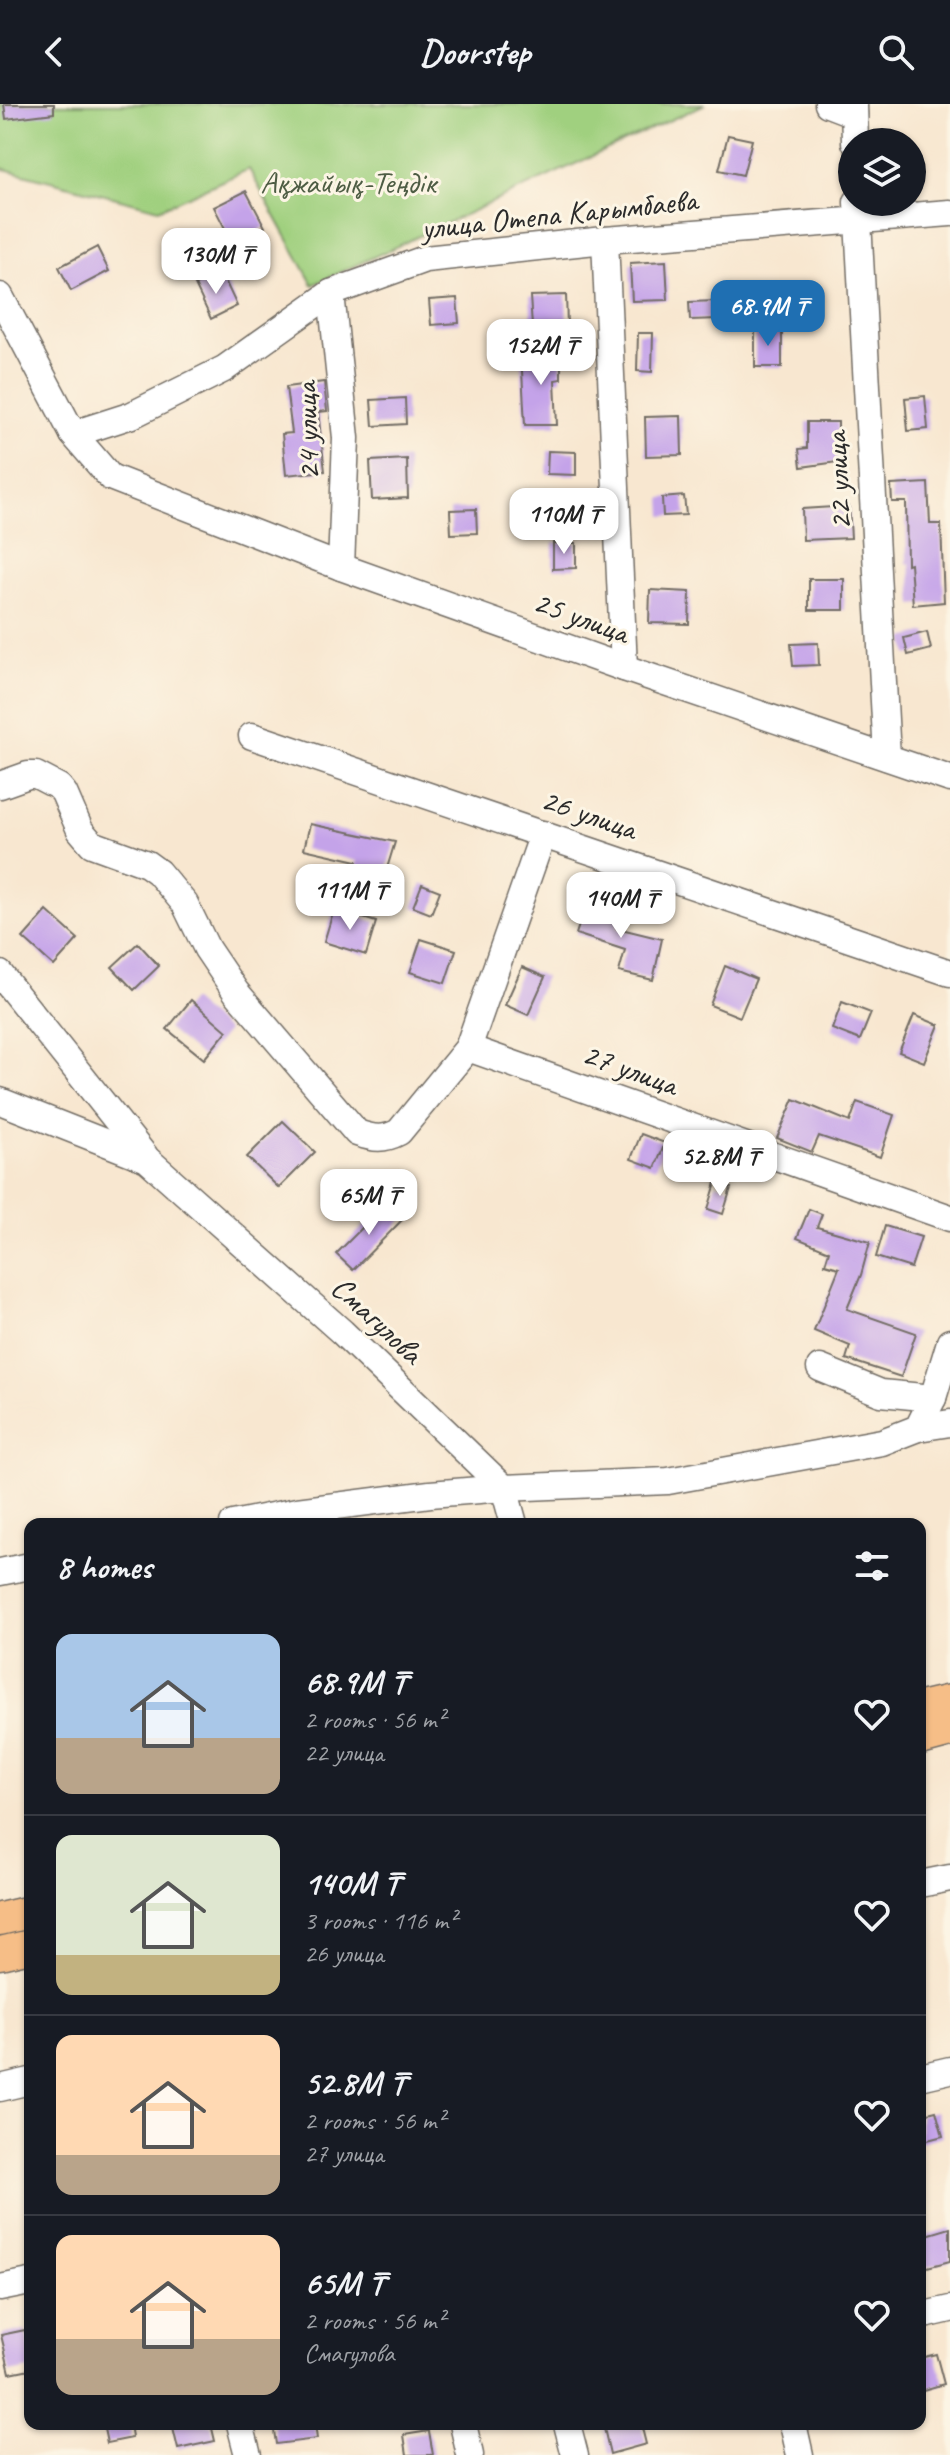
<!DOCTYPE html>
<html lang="en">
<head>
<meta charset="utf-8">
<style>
	body { margin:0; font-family:Caveat,sans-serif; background:#242831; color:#f1f3f6; height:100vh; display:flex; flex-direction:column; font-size:30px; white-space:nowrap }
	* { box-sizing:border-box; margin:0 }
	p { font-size:26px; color:#9ea1a6 }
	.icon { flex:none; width:44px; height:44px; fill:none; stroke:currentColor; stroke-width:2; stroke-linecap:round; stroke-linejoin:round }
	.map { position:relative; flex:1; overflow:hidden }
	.drawer { position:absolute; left:24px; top:1414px; width:902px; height:912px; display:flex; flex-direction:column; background:#171b24; border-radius:16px; box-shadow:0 2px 6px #0004 }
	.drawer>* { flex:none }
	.tools { position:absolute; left:838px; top:24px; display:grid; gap:16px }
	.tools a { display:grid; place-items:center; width:88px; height:88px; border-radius:50%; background:#171b24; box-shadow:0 2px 6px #0004; font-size:40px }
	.price { position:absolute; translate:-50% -68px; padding:0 18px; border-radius:16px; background:#fff; color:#222; font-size:26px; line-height:52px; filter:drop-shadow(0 2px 4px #0008) }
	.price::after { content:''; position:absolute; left:50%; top:48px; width:24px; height:18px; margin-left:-12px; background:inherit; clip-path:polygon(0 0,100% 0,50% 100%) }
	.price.selected { background:#1f6fb2; color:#fff }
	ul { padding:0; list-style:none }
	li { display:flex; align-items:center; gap:24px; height:200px; padding:0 32px }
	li+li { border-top:2px solid #363941 }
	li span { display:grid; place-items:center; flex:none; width:224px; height:160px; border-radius:16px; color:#555 }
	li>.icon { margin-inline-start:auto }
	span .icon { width:96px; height:96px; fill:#fffc; stroke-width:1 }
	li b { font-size:34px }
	h2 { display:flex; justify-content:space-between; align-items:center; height:96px; padding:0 32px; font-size:34px }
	header { display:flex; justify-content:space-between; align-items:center; height:104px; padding:0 32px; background:#171b24; font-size:36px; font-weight:700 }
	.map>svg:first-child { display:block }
	.green { fill:#a0d07f; stroke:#667e55; stroke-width:2 }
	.building { fill:#c4a3e9 }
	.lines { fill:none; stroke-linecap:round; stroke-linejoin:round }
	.minor-casing { stroke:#736d65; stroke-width:29 }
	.major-casing { stroke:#736d65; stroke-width:35 }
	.minor { stroke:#fff; stroke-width:26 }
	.major { stroke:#f6be87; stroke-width:32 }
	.labels { text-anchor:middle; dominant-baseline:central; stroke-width:6; stroke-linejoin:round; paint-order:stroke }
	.park-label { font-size:32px; fill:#4e5d44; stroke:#fcf5e5 }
	.street-label { font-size:32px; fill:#2b2b2b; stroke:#fcf5e5 }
</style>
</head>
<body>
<header><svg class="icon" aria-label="back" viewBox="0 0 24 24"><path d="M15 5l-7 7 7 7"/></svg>Doorstep<svg class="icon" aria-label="search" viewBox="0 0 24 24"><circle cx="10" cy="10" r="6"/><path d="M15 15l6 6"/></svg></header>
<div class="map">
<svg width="950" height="2351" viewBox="0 0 950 2351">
	<rect width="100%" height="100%" fill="#fcf5e5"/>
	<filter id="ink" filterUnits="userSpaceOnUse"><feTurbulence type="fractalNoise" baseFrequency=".0125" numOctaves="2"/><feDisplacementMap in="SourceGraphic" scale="16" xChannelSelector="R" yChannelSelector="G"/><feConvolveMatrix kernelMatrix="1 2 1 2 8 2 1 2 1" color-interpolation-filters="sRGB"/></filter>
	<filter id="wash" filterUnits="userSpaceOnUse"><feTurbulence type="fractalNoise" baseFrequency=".006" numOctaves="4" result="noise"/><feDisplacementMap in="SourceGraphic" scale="32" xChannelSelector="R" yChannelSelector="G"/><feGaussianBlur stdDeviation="1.8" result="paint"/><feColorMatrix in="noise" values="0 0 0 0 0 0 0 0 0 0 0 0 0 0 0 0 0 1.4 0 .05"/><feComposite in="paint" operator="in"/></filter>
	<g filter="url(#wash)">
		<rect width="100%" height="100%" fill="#f8e7d0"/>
		<path class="green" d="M0 0H705L313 181 249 65 159 105 0 64Z"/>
		<g id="blocks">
			<g class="building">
				<path d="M4 0H54V9L6 15Z"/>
				<path d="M728 31 752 36 743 71 719 66Z"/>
				<path d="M246 87 265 123 233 140 214 103Z"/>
				<path d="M97 143 109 167 71 187 59 163Z"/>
				<path d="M666 157 668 196 632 197 630 159Z"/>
				<path d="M221 168 237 202 211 215 195 181Z"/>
				<path d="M566 191 567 221 532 222 530 192Z"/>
				<path d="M457 194 459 219 431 221 429 196Z"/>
				<path d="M718 197 719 215 690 216 689 198Z"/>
				<path d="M755 225 782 226V263H755Z"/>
				<path d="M638 229H653L652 268 637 267Z"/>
				<path d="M561 248V275L555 276 557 321H525L521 249Z"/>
				<path d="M324 278 327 307 318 308 325 367 286 371 282 330 292 329 286 283Z"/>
				<path d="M925 292 928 325 908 327 905 294Z"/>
				<path d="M405 294 406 320 373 322 371 296Z"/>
				<path d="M681 312 682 351 646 352 645 313Z"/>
				<path d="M807 318H838V339H842L845 357 801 363 799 345 807 344Z"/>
				<path d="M548 347 576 348V371L547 370Z"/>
				<path d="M407 355 408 394 372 396 370 357Z"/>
				<path d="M928 379 930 420H941L944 498 913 501 910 459 907 460 906 398H892L891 381Z"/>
				<path d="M684 392 686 411 663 412 662 394Z"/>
				<path d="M849 402 851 434 803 436 802 405Z"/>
				<path d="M476 405 477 429 451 430 450 406Z"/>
				<path d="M553 439H576V464L553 465Z"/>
				<rect x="809" y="475" width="35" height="31"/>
				<path d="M650 486 690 488 689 520 649 519Z"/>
				<path d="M927 528 931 545 908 551 904 534Z"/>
				<path d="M818 539 819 561 793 562 791 540Z"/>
				<path d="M310 720 395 738 384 774 355 766 357 757 304 745Z"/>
				<path d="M422 780 440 787 431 810 413 803Z"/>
				<path d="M587 797 622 809 617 824 662 835 653 876 619 868 625 846 576 830Z"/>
				<path d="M334 805 376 818 366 851 324 838Z"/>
				<path d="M47 807 78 835 54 862 23 834Z"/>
				<path d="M421 835 456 846 445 879 410 868Z"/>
				<path d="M138 839 159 862 134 886 112 863Z"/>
				<path d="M725 862 756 875 740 913 710 901Z"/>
				<path d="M522 863 545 873 528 911 505 901Z"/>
				<path d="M191 896 227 927 204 955 167 925Z"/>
				<path d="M842 898 871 909 860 936 832 925Z"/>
				<path d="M914 911 939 921 924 958 899 948Z"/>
				<path d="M794 995 850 1018 857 998 894 1011 880 1053 819 1032 812 1048 777 1034Z"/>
				<path d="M283 1017 315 1048 279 1084 247 1053Z"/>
				<path d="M641 1030 665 1039 655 1064 631 1055Z"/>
				<path d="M716 1079 731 1084 723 1110 708 1105Z"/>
				<path d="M386 1100 402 1116 353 1166 336 1150Z"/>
				<path d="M809 1105 822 1110 817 1123 870 1138 861 1171 847 1205 916 1229 901 1273 846 1255 850 1242 814 1227 839 1164 825 1160 829 1147 797 1134Z"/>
				<path d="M885 1122 921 1133 911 1164 876 1153Z"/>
				<path d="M936 2007 943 2032 920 2038V2011Z"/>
				<path d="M950 2124V2157L920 2165V2133Z"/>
				<path d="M25 2226 30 2246V2265L10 2269 1 2231Z"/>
				<path d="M936 2250 944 2280 920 2287V2254Z"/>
				<path d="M103 2320H130L132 2334 107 2339Z"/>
				<path d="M172 2320H211L215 2337 178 2345Z"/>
				<path d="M273 2320H315L317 2335 276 2340Z"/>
				<path d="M603 2320H641L646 2340 610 2350Z"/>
				<path d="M429 2327 433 2351H407L404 2331Z"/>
			</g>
		</g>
	</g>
	<g filter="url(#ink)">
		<use href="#blocks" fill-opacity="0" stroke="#736d65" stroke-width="2"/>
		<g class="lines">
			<g class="minor-casing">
				<g id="minor">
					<path d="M828 0 854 10"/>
					<path d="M854 0 855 38"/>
					<path d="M857 98 887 653"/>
					<path d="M605 136 624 564"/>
					<path d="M331 189 346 334 341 463"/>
					<path d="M0 192 73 330 110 373 341 463 624 564 950 675"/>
					<path d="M73 330 132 311 224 265 331 189 425 155 605 136 950 109"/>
					<path d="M252 632 950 869"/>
					<path d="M0 681 28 671H36L59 683 64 689 80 726 92 740 147 760 158 768 185 800 207 845 236 888 357 1029C374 1035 384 1036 399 1028L468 944 543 730"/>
					<path d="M0 870 145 1052"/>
					<path d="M468 944 950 1114"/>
					<path d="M0 997 147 1055 342 1228 504 1384 514 1420"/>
					<path d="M820 1264 881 1289 933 1294"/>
					<path d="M918 1324 950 1319"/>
					<path d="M233 1420 297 1407 430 1390 504 1384 668 1377 882 1338 918 1324 933 1294 950 1238"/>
					<path d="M0 1468 30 1462"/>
					<path d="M920 1780 950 1774"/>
					<path d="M920 1973 950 1966"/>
					<path d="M0 1984 30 1977"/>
					<path d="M0 2184 30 2178"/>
					<path d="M920 2212 950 2205"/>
					<path d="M240 2320 248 2351"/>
					<path d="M463 2320 470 2351"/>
					<path d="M567 2320 575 2351"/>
					<path d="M793 2320 800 2351"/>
				</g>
			</g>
			<g class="major-casing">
				<g id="major">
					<path d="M920 1604 950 1597"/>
					<path d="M920 1635 950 1627"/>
					<path d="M0 1815 30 1808"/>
					<path d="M0 1849 30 1842"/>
				</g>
			</g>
			<use href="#minor" class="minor"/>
			<use href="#major" class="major"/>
		</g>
	</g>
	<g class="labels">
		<g class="park-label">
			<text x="348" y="78">Ақжайық-Теңдік</text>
		</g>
		<g class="street-label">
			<text transform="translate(559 110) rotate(-6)">улица Отепа Карымбаева</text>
			<text transform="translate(307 327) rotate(-92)">24 улица</text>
			<text transform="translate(838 377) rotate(-93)">22 улица</text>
			<text transform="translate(581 513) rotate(20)">25 улица</text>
			<text transform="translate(589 710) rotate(19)">26 улица</text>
			<text transform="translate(630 965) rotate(20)">27 улица</text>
			<text transform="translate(377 1216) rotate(43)">Смагулова</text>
		</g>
	</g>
</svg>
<div class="tools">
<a><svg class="icon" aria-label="layers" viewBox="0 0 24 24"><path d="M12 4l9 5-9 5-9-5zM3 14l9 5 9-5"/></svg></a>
</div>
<b class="price" style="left:216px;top:192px">130M ₸</b>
<b class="price selected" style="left:768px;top:244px">68.9M ₸</b>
<b class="price" style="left:541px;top:283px">152M ₸</b>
<b class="price" style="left:564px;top:452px">110M ₸</b>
<b class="price" style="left:350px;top:828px">111M ₸</b>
<b class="price" style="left:621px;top:836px">140M ₸</b>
<b class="price" style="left:720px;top:1094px">52.8M ₸</b>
<b class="price" style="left:369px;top:1133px">65M ₸</b>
<section class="drawer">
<h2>8 homes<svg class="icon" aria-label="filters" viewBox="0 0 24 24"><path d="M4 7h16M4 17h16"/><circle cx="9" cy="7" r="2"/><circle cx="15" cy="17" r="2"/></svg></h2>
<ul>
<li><span style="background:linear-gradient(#a9c7e8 65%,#b9a48a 0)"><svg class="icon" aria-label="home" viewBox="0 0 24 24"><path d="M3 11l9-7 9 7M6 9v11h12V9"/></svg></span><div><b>68.9M ₸</b><p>2 rooms · 56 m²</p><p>22 улица</p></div><svg class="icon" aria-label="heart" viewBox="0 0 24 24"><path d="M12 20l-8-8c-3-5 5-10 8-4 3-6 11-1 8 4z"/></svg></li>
<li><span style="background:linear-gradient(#dfe7d0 75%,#c2b280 0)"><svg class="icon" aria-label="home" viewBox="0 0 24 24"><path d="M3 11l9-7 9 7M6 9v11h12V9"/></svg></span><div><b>140M ₸</b><p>3 rooms · 116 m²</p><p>26 улица</p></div><svg class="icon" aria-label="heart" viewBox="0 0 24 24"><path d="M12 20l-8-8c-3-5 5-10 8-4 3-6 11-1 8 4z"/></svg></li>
<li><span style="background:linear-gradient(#ffd9b3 75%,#b9a48a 0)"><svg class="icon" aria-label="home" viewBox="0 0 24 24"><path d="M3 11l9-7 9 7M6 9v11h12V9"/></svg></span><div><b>52.8M ₸</b><p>2 rooms · 56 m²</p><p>27 улица</p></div><svg class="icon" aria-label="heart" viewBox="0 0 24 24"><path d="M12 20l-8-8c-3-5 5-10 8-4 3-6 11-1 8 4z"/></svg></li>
<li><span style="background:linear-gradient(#ffd9b3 65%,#b9a48a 0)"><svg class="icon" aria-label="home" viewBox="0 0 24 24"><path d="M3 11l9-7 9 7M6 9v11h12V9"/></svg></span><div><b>65M ₸</b><p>2 rooms · 56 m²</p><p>Смагулова</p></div><svg class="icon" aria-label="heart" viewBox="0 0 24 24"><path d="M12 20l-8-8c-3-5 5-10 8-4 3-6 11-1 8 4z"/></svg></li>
</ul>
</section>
</div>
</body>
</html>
